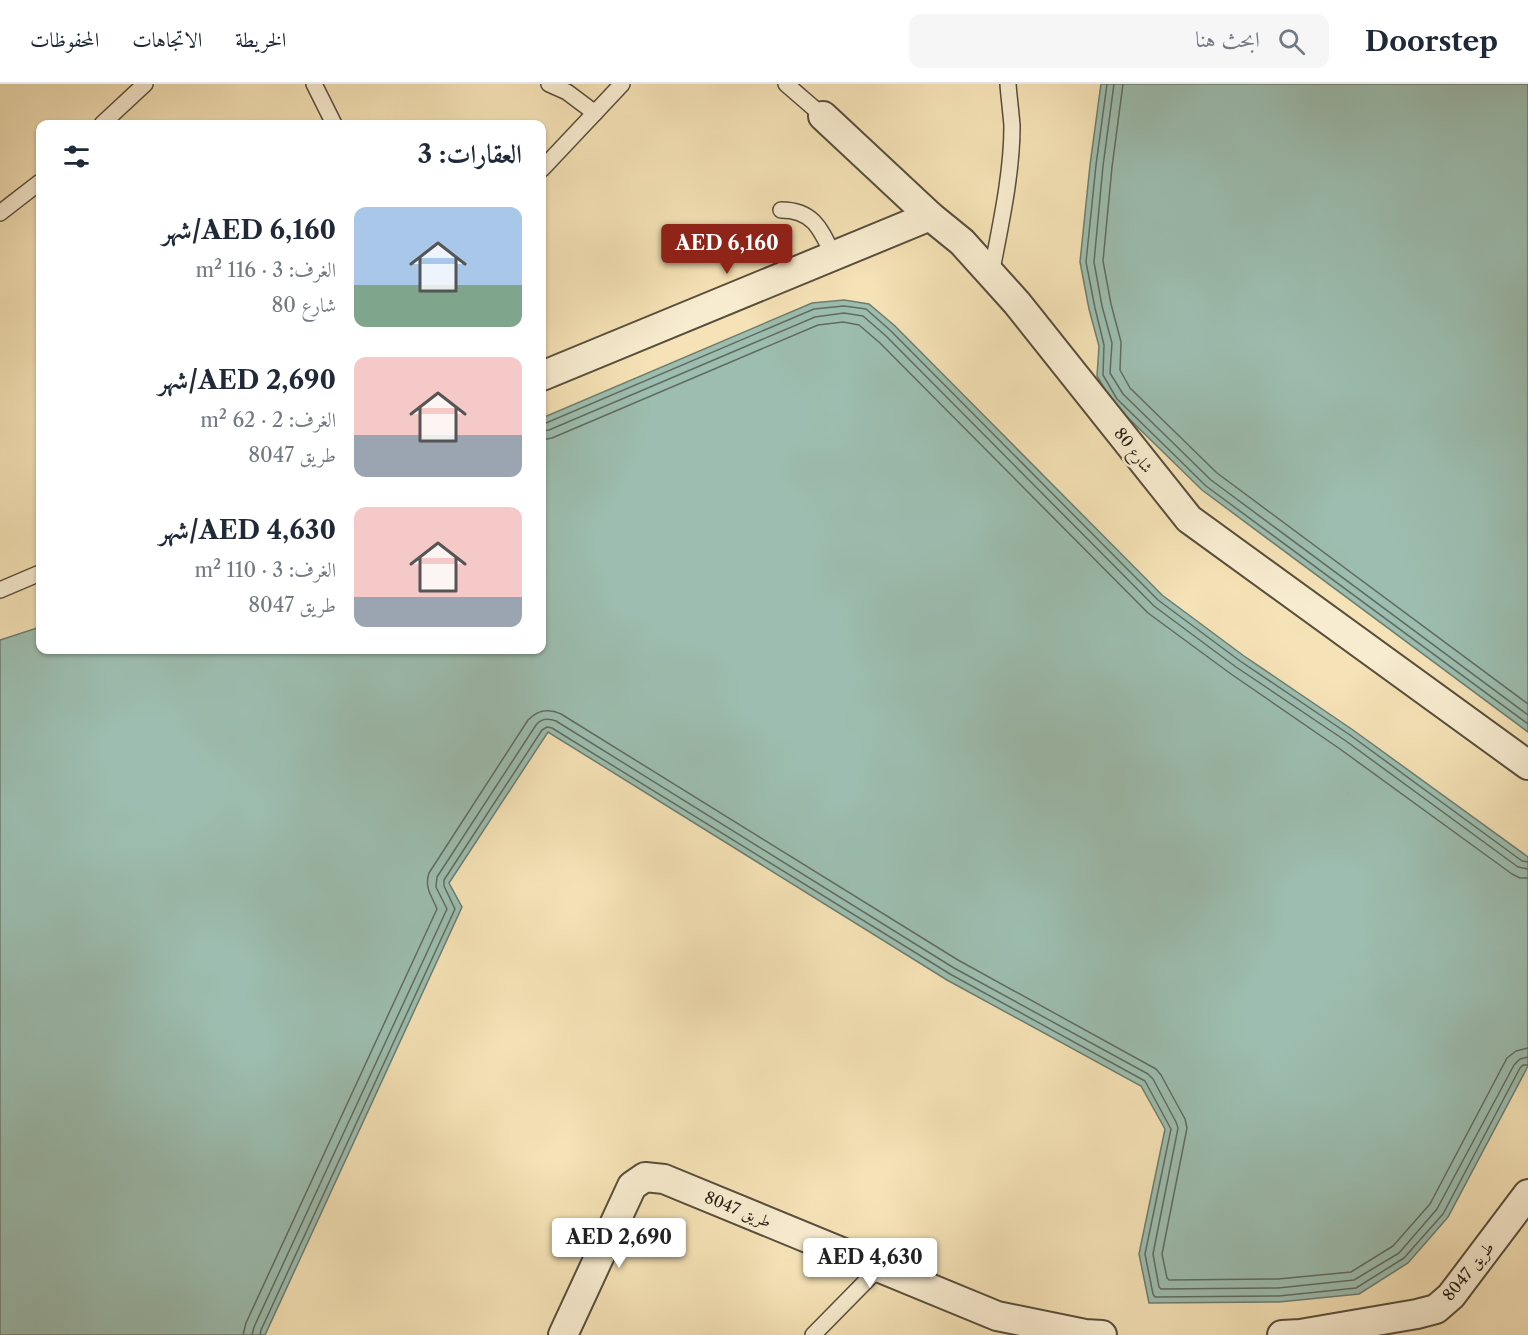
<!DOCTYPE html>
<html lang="ar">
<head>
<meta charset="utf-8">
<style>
	body { margin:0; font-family:"Libre Caslon Text",Amiri,serif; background:#f6f6f7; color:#1f2937; direction:rtl; height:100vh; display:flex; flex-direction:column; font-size:22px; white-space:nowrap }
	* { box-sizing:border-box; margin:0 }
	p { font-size:20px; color:#747a83 }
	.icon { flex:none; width:33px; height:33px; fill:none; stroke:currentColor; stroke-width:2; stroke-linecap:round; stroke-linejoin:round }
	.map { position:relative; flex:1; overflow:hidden; direction:ltr }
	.details { position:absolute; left:36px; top:36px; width:510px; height:534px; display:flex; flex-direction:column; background:#fff; border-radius:12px; box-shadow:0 2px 4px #0004; direction:rtl }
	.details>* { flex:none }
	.price { position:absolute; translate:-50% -51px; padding:0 14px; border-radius:6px; background:#fff; color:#222; font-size:20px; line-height:39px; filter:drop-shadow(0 2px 3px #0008) }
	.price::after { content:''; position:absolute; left:50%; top:36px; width:18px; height:14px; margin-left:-9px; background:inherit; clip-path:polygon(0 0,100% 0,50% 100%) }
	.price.current { background:#8f2418; color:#fff }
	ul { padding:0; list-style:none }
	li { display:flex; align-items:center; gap:18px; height:150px; padding:0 24px }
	li span { display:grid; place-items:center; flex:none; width:168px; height:120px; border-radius:12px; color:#555 }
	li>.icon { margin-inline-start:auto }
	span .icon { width:72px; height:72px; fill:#fffc; stroke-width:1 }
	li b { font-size:26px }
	h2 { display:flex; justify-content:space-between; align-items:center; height:72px; padding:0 24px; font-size:26px }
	header { display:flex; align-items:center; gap:36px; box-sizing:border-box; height:84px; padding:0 30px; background:#fff; border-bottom:2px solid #e0e1e3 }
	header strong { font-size:28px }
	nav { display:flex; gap:33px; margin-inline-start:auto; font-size:21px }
	.search { width:420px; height:54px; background:#f6f6f7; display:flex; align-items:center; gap:15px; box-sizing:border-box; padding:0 21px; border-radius:12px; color:#747a83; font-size:22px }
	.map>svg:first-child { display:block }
	.water { fill:#9cbdaf; stroke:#6c7d70; stroke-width:1.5 }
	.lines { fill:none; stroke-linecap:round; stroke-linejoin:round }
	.shore { stroke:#606c60; stroke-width:1.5 }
	.lane-casing { stroke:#584e3b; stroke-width:18 }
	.street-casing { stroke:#584e3b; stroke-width:32 }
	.lane { stroke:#f8ecd0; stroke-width:15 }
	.street { stroke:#f8ecd0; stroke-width:28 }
	.labels { text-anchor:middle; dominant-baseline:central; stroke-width:5; stroke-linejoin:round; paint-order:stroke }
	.street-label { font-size:16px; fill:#241c12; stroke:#f8ecd0 }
</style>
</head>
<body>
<header>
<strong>Doorstep</strong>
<div class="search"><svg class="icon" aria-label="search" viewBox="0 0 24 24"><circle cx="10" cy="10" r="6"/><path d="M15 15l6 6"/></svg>ابحث هنا</div>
<nav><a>الخريطة</a><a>الاتجاهات</a><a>المحفوظات</a></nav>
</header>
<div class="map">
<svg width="1528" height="1251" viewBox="0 0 1528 1251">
	<rect width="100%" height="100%" fill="#f5e2b6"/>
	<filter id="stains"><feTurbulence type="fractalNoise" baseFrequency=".00333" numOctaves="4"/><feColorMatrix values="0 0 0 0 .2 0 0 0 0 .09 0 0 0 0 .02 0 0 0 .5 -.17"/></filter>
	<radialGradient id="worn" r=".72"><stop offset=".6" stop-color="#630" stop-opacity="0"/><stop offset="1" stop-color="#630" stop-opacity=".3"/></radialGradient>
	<g class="water">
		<path d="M1101 0H1528V648L1202 406 1113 319 1097 292 1099 262 1089 225 1080 178 1090 81Z"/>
		<path d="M844 216 869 220 895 242 1162 511 1244 572 1353 646 1528 773V982L1448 1133 1408 1179 1359 1210 1279 1218 1149 1219 1139 1170 1165 1045 1141 1002 947 896 548 648 449 799 462 823 265 1251H0V556L40 543V566H542V334L812 219Z"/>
	</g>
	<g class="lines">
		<g class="shore">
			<path d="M1107 0 1096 81 1086 178 1095 224 1104 261 1103 291 1117 315 1206 402 1528 640"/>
			<path d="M1114 0 1103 82 1094 178 1102 222 1112 259 1110 289 1123 310 1211 396 1528 631"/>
			<path d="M1123 0 1112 83 1103 177 1111 220 1121 258 1120 286 1130 304 1217 389 1528 620"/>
			<path d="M542 339H546L814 225 844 222 866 225 891 247 1158 516 1240 577 1350 651 1522 777 1528 778"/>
			<path d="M542 347 549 346 815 233 844 229 863 232 886 252 1154 522 1236 583 1346 657 1518 783 1528 785"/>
			<path d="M542 356 552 354 818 241 843 238 859 241 880 259 1148 529 1231 590 1340 665 1512 790 1520 794H1528"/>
			<path d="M243 1251 246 1239 437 825C432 812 424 804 429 789L528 636C538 626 548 624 561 630L958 876 1156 985 1161 991 1185 1035 1187 1044 1162 1170 1167 1194 1169 1196 1278 1195 1351 1188 1393 1162 1430 1120 1507 974 1516 967 1528 964"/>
			<path d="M252 1251 254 1243 447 825 436 803 437 793 536 641C541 635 548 634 556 637L954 884 1148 990 1153 995 1176 1038 1178 1044 1153 1170 1159 1203 1161 1205 1278 1204 1354 1196 1399 1169 1437 1125 1514 981 1520 975 1528 973"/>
			<path d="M260 1251 261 1246 455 825 444 802V796L542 646 547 643 552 644 950 890 1145 997 1171 1045 1145 1170 1153 1210 1155 1213 1279 1212 1356 1204 1404 1174 1443 1130 1520 984 1523 981H1528"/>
		</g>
		<g class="lane-casing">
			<g id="lane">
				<path d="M314 0 334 40"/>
				<path d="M549 0 567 8 595 29"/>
				<path d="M786 0 823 32"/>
				<path d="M102 40 145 0"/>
				<path d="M542 85 622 0"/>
				<path d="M781 126C814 126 821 146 834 173"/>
				<path d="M0 129 40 98"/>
				<path d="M991 191C1000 143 1012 91 1012 42 1011 28 1009 14 1008 0"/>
				<path d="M0 506 40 489"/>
				<path d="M813 1251 879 1184"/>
			</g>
		</g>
		<g class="street-casing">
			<g id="street">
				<path d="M823 32 930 132 962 158 1017 219 1189 435 1528 681"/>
				<path d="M542 292 930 132"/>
				<path d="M563 1251 632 1102 645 1093 664 1095 997 1232 1085 1250 1102 1251"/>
				<path d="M1282 1251 1300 1250 1417 1230 1436 1225 1451 1212 1528 1110"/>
			</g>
		</g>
		<use href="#lane" class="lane"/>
		<use href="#street" class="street"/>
	</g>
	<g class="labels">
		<g class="street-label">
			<text transform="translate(1134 366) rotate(52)">شارع 80</text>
			<text transform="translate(738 1125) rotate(22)">طريق 8047</text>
			<text transform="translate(1468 1187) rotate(-51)">طريق 8047</text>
		</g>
	</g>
	<rect width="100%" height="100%" filter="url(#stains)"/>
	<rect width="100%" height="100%" fill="url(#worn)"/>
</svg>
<b class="price current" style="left:727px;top:191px">AED 6,160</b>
<b class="price" style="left:619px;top:1185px">AED 2,690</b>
<b class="price" style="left:870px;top:1205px">AED 4,630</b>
<section class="details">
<h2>العقارات: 3<svg class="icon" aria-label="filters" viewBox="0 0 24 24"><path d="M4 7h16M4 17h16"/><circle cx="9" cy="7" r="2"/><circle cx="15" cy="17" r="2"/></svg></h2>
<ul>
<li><span style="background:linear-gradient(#a9c7e8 65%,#7fa58c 0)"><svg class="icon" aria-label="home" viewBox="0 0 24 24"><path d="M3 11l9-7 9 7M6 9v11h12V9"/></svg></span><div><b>AED 6,160/شهر</b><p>الغرف: 3 · 116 m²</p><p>شارع 80</p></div></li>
<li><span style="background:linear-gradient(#f6c9c9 65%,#9aa5b1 0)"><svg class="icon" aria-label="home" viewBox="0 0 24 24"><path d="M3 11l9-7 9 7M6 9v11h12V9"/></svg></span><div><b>AED 2,690/شهر</b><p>الغرف: 2 · 62 m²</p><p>طريق 8047</p></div></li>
<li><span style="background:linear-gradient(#f6c9c9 75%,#9aa5b1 0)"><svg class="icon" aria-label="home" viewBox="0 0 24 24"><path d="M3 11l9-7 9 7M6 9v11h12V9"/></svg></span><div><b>AED 4,630/شهر</b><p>الغرف: 3 · 110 m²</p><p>طريق 8047</p></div></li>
</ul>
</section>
</div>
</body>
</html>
